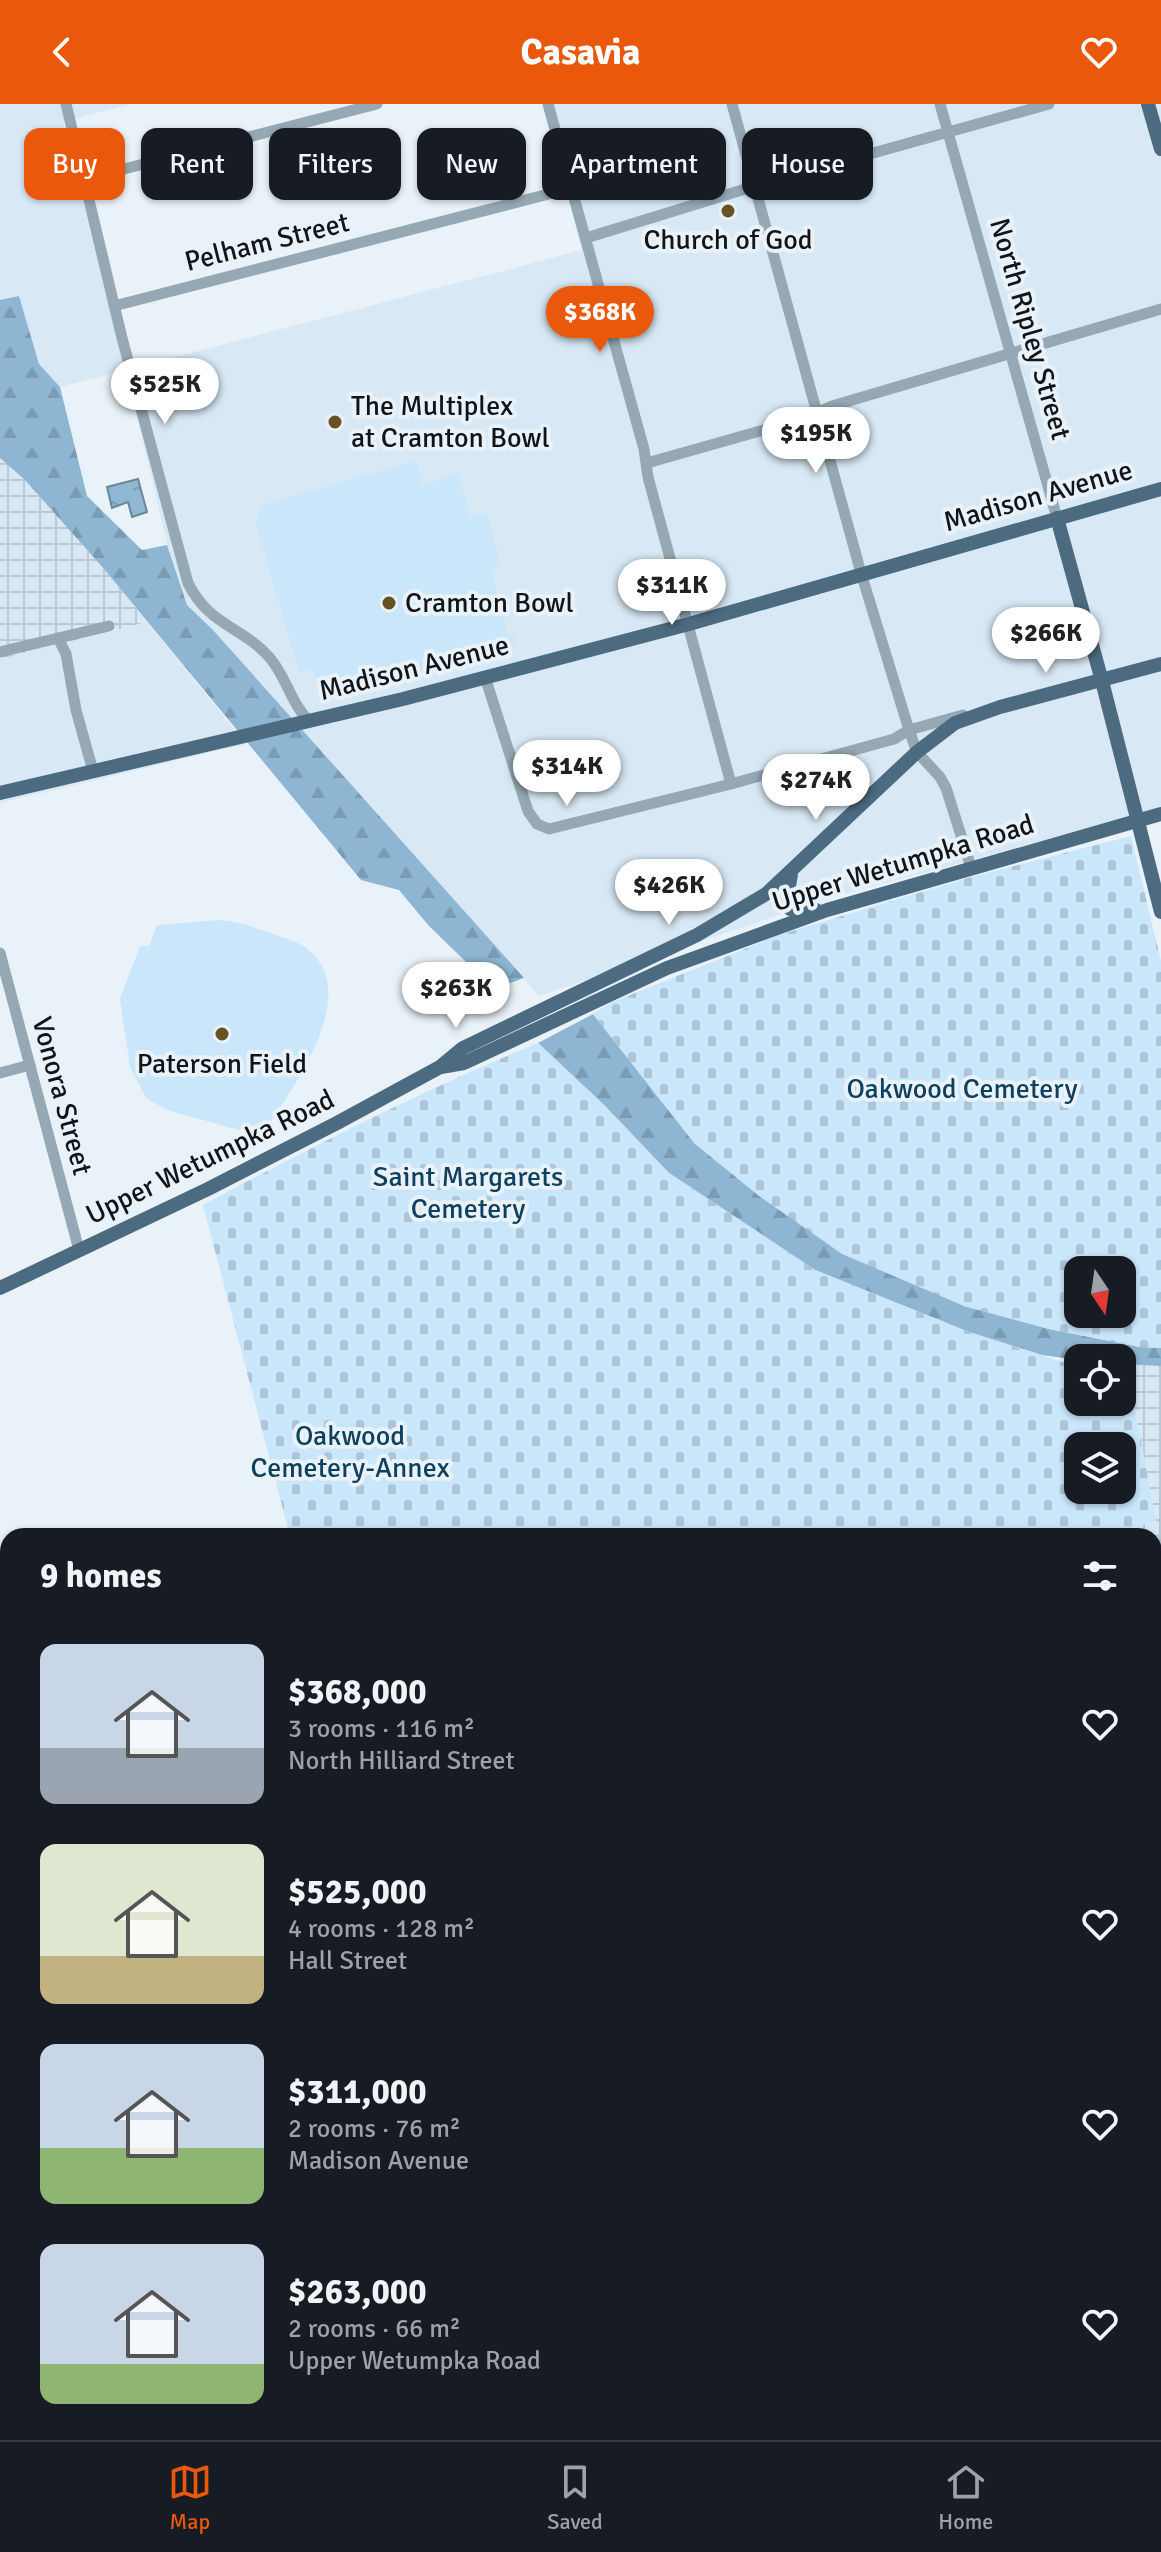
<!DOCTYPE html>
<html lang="en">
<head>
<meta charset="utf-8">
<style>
	body { margin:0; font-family:Signika,sans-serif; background:#20242c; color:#f1f3f6; height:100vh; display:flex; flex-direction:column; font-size:30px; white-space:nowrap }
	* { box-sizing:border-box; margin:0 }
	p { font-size:26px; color:#9ea1a6 }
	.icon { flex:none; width:44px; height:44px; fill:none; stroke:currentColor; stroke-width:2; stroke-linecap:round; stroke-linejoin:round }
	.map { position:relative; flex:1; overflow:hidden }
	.details { position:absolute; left:0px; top:1424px; width:1162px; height:912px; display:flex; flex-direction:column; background:#171b24; border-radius:24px 24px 0 0; box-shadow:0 2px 6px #0004 }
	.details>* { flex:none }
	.hud { position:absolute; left:24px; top:24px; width:1114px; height:72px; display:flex; gap:16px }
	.needle { width:52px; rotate:167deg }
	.controls { position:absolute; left:1064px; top:1152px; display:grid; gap:16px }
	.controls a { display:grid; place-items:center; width:72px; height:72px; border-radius:16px; background:#171b24; box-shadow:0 2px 6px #0004; font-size:40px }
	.price { position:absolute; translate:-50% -68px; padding:0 18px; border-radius:28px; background:#fff; color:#222; font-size:26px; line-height:52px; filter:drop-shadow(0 2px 4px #0008) }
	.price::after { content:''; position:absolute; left:50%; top:48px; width:24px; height:18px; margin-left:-12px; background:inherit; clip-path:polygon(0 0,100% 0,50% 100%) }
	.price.current { background:#ea580c; color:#fff }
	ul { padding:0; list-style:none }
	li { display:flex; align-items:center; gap:24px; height:200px; padding:0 40px }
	li span { display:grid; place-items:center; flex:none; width:224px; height:160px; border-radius:16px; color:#555 }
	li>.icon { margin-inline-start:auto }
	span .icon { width:96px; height:96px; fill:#fffc; stroke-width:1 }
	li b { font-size:34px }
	h2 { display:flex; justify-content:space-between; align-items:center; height:96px; padding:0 40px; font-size:34px }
	.chip { padding:0 28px; border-radius:16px; background:#171b24; box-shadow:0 2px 6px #0004; font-size:28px; line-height:72px }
	.chip.current { background:#ea580c; color:#fff }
	header { display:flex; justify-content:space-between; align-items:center; height:104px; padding:0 40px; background:#ea580c; color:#fff; font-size:36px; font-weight:800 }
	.dock { display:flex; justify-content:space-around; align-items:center; height:112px; border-top:2px solid #363941; background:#171b24; font-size:22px; color:#9ea1a6 }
	.dock a { display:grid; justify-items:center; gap:4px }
	.dock .current { color:#ea580c }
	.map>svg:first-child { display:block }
	.built { fill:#d8e9f5 }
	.industrial { fill:url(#industrial-grid) }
	.forest { fill:url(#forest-firs) }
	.wetland { fill:url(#wetland-marsh) }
	.cemetery { fill:url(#cemetery-stones); fill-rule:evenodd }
	.pitch { fill:#c9e6fa }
	.water { fill:url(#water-ripples); stroke:#69869a; stroke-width:2 }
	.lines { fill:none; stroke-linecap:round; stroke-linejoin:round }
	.minor { stroke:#96a8b4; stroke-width:11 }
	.major { stroke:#4c6b80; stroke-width:14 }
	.poi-dot { fill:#695222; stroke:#e9f2f9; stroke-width:3 }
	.labels { text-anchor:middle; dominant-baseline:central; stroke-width:8; stroke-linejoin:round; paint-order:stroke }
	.poi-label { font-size:28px; fill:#111517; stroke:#e9f2f9 }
	.street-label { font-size:28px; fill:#111517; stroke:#e9f2f9 }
	.park-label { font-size:28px; fill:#0f405d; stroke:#e9f2f9 }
</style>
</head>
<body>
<header><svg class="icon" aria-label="back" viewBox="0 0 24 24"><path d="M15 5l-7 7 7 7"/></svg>Casavia<svg class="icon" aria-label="heart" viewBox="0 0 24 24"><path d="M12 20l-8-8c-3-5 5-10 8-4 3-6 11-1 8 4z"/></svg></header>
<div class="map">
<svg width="1161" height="2336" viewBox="0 0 1161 2336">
	<defs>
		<pattern id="industrial-grid" width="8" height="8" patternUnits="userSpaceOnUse" patternTransform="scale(2)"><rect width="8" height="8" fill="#d8e9f5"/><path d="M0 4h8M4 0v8" fill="none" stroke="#b8c7d1"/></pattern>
		<pattern id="forest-firs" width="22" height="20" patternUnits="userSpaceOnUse" patternTransform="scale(2)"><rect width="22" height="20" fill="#8eb5d1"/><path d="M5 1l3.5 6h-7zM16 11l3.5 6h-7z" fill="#799bb3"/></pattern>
		<pattern id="wetland-marsh" width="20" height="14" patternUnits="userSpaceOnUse" patternTransform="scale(2)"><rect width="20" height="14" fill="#c9e6fa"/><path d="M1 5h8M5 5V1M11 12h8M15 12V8" fill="none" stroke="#acc4d6"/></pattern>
		<pattern id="cemetery-stones" width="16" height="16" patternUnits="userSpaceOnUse" patternTransform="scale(2)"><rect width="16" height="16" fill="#c9e6fa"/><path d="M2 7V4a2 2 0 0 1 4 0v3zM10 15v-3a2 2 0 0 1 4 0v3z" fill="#acc4d6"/></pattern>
		<pattern id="water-ripples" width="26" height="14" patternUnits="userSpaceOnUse" patternTransform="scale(2)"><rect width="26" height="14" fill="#8fb7d2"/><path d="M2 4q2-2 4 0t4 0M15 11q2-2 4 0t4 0" fill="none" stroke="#7a9cb4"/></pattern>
	</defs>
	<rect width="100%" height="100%" fill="#e9f2f9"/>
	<g class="built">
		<path d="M0 0H132L63 18 126 266 582 146 542 0H1161V705L826 795 539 892 213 526 187 501 172 460 126 266 60 283 39 260 19 192 0 196Z"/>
		<path d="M147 518 246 640 0 699V555Z"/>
	</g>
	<g class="industrial">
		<path d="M0 354 25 376 104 465 147 518 0 555Z"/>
		<path d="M1122 1260 1161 1262V2336H1073L1077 2328H1154V1432H1095L1096 1429 1156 1418 1131 1284 1122 1280Z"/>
	</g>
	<g class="forest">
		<path d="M19 192 39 260 60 283 87 392 142 446 167 441 187 501 213 526 524 874 494 885 429 822 399 786 361 776 104 465 25 376 0 354V196Z"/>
		<path d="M593 910 695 1040 964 1202 1049 1225 1140 1243 1161 1244V1262L1122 1260V1254L1078 1256 1042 1251 969 1228 815 1166 669 1069 604 1001 538 939Z"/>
		<path d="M0 1697 8 1703V2084L0 2092Z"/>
		<path d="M8 2134V2307L0 2314V2142Z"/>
		<path d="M756 2328H1077L1073 2336H753Z"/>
	</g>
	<path class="wetland" d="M8 2307V2328H756L753 2336H0V2314Z"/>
	<g class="cemetery">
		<path d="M1131 732 1161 857V1244L1140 1243 1049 1225 964 1202 842 1150 759 1092 695 1040 593 910 610 899 782 830 971 773ZM1078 1166H1122V1210H1078Z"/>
		<path d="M538 939 604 1001 669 1069 815 1166 969 1228 1078 1263V1298H1122V1280L1131 1283 1156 1418 1083 1432H290L203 1101C315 1041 421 987 538 939ZM1078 1342H1122V1386H1078Z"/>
	</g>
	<g class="pitch">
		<path d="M416 357 423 381 458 370 470 412 487 409 501 462 491 466 509 533 514 532 516 542 330 591 327 580 317 583 313 565 299 568 256 420 258 411 265 400Z"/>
		<path d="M220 816C241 818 259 825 279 832 286 835 295 837 302 841 366 883 297 977 269 1021L239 1026 167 1006 146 994 130 963 120 895 140 842H149L157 821Z"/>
	</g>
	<path class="water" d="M138 375 147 408 132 413 128 398 112 404 107 383Z"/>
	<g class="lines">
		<g class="minor">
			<path d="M66 0 122 234 188 479C209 522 242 522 270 554 287 574 291 600 310 618"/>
			<path d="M548 0 644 345 648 373 731 680"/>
			<path d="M732 0 861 469 909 626 917 648 940 673 946 684 971 763"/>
			<path d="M940 0 1057 414"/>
			<path d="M85 75 377 0"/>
			<path d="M586 134 755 82 1049 0"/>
			<path d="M114 202 572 84"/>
			<path d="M647 359 806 314 832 302 1161 205"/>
			<path d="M58 534 66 550 76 606 93 667"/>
			<path d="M0 548 109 522"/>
			<path d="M485 573 528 707 537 720 549 725 731 680 894 635 909 626 963 611"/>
			<path d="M0 849 79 1146"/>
			<path d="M0 969 30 961"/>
			<path d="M1154 1973 1161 1978"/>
		</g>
		<g class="major">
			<path d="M1148 0 1161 45"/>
			<path d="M1057 414 1102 577 1161 808"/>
			<path d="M0 689 403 595 689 520 1161 385"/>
			<path d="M791 770 786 800 790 805 816 806"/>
			<path d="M441 963 464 959 667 864 827 806 1161 710"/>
			<path d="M0 1184 208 1085 337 1019 440 963 463 944 697 831 766 790 917 648 955 619 1000 603 1161 560"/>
		</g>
	</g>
	<g class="poi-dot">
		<circle cx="728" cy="107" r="8"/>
		<circle cx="335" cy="318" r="8"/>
		<circle cx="389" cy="499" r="8"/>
		<circle cx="222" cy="930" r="8"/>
	</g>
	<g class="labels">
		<g class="poi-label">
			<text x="728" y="136">Church of God</text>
			<text x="351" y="302" text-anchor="start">The Multiplex<tspan x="351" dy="32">at Cramton Bowl</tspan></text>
			<text x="405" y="499" text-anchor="start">Cramton Bowl</text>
			<text x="222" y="960">Paterson Field</text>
		</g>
		<g class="street-label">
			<text transform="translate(267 138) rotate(-14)">Pelham Street</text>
			<text transform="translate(1030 225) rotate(74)">North Ripley Street</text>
			<text transform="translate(1038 392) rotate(-16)">Madison Avenue</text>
			<text transform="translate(414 564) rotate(-14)">Madison Avenue</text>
			<text transform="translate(903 759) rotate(-17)">Upper Wetumpka Road</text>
			<text transform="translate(62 992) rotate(75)">Vonora Street</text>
			<text transform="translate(210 1053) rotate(-26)">Upper Wetumpka Road</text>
		</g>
		<g class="park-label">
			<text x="962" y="985">Oakwood Cemetery</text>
			<text x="468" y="1073">Saint Margarets<tspan x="468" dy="32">Cemetery</tspan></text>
			<text x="350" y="1332">Oakwood<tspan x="350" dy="32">Cemetery-Annex</tspan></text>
		</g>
	</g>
</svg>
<div class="controls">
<a><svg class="needle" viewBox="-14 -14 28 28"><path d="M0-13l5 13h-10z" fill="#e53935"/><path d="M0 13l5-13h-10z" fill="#9ea1a6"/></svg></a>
<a><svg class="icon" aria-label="locate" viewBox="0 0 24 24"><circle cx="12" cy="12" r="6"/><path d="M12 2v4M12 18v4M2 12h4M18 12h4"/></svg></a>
<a><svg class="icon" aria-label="layers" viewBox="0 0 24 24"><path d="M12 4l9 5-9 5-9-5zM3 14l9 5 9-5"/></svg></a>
</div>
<b class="price current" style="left:600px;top:250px">$368K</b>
<b class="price" style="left:165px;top:322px">$525K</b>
<b class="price" style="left:816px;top:371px">$195K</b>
<b class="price" style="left:672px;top:523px">$311K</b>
<b class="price" style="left:1046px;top:571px">$266K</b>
<b class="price" style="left:567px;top:704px">$314K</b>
<b class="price" style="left:816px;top:718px">$274K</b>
<b class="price" style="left:669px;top:823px">$426K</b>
<b class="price" style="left:456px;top:926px">$263K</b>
<div class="hud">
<a class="chip current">Buy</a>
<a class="chip">Rent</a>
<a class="chip">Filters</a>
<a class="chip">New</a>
<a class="chip">Apartment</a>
<a class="chip">House</a>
</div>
<section class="details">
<h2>9 homes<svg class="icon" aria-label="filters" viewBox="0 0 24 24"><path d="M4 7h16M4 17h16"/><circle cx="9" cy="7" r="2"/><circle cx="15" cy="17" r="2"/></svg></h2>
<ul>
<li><span style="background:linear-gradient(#c9d6e8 65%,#9aa5b1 0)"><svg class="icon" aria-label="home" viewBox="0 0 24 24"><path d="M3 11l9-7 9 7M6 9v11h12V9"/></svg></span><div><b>$368,000</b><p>3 rooms · 116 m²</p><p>North Hilliard Street</p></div><svg class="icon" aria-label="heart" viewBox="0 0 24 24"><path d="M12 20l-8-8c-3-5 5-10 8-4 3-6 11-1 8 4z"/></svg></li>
<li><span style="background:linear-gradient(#dfe7d0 70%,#c2b280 0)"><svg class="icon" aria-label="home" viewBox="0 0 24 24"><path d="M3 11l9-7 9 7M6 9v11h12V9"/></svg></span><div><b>$525,000</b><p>4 rooms · 128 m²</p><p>Hall Street</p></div><svg class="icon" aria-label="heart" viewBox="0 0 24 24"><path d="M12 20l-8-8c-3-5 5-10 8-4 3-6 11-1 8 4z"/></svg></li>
<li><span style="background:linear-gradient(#c9d6e8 65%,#8fb573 0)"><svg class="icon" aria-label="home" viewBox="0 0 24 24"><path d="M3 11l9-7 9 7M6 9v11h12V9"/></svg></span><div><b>$311,000</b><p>2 rooms · 76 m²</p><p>Madison Avenue</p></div><svg class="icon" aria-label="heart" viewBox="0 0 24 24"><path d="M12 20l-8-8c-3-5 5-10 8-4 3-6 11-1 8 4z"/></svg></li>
<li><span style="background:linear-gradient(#c9d6e8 75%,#8fb573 0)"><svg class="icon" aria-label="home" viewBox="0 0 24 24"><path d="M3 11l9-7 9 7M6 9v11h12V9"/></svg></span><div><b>$263,000</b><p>2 rooms · 66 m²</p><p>Upper Wetumpka Road</p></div><svg class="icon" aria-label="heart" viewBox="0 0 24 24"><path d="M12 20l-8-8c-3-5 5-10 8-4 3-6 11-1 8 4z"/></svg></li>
</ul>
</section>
</div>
<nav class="dock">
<a class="current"><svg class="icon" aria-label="map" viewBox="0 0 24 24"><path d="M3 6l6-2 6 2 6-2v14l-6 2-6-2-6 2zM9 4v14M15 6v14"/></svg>Map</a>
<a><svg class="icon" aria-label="saved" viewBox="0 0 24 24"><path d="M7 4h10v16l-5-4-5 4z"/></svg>Saved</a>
<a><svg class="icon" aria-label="home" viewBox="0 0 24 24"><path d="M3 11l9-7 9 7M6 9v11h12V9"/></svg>Home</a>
</nav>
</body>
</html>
